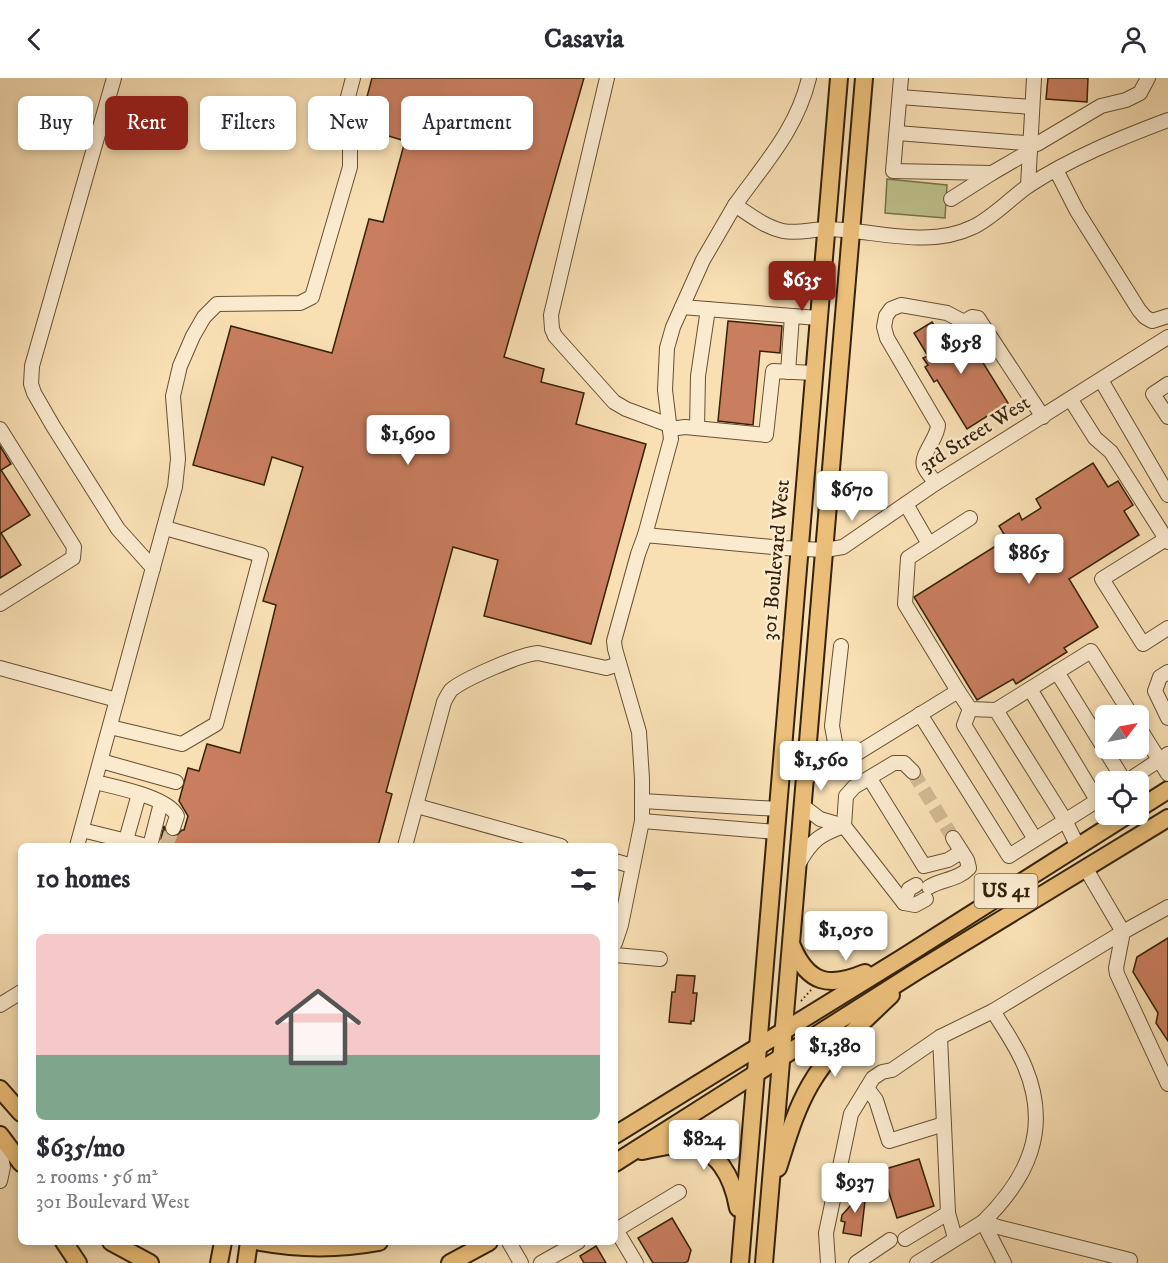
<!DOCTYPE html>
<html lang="en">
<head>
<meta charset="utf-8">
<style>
	body { margin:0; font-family:"IM FELL DW Pica",serif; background:#f2f2f3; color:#2b2b33; height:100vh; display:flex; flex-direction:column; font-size:22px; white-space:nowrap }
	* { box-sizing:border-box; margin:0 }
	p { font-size:20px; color:#7c7c81 }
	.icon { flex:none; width:33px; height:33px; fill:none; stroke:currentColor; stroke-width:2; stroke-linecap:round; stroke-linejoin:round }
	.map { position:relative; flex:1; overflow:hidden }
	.panel { position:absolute; left:18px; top:765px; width:600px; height:402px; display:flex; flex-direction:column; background:#fff; border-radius:9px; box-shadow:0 3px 9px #0003 }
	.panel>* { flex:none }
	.guide { position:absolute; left:18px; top:18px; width:600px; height:54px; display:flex; gap:12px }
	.needle { width:39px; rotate:58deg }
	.buttons { position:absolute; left:1095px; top:627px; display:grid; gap:12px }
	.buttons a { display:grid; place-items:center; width:54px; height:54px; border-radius:9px; background:#fff; box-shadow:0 3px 9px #0003; font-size:30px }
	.price { position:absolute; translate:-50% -51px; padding:0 14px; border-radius:6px; background:#fff; color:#222; font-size:20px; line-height:39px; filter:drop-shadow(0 2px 3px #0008) }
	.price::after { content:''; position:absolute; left:50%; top:36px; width:18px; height:14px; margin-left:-9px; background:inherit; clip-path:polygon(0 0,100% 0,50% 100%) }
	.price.current { background:#8f2418; color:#fff }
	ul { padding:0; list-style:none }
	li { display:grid; align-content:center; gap:12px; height:318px; padding:0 18px }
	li+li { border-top:2px solid #e1e1e2 }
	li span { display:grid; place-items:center; height:186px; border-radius:9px; color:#555 }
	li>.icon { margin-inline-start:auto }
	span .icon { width:108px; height:108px; fill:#fffc; stroke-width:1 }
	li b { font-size:26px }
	h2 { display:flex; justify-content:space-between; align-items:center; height:72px; padding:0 18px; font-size:26px }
	.pill { padding:0 21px; border-radius:9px; background:#fff; box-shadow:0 3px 9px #0003; font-size:21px; line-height:54px }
	.pill.current { background:#8f2418; color:#fff }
	header { display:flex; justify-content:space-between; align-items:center; height:78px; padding:0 18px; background:#fff; font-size:27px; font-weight:700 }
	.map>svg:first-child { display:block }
	.green { fill:#bec18c; stroke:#7a724a; stroke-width:1.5 }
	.building { fill:#c87e5f; stroke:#362208; stroke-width:1.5 }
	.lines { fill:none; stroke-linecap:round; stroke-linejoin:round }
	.minor-tunnel { stroke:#d1b992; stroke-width:14; stroke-dasharray:14 7; stroke-linecap:butt }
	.minor-casing { stroke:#665133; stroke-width:16 }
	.major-casing { stroke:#362208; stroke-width:20 }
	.path { stroke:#362208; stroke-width:2; stroke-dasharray:1.5 3; stroke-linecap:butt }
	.minor { stroke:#faeace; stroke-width:14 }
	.major { stroke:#ecc07a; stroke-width:16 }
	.labels { text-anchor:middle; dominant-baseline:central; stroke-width:5; stroke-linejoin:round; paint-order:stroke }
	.shield { fill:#faeace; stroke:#715e43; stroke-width:1.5 }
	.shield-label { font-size:20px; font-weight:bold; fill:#362208 }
	.street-label { font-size:21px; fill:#362208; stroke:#faeace }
</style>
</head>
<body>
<header><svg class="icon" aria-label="back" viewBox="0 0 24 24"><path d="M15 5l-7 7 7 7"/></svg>Casavia<svg class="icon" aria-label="person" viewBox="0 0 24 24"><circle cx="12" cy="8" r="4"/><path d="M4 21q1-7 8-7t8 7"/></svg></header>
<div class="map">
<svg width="1168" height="1185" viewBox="0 0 1168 1185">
	<rect width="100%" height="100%" fill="#f8dfb4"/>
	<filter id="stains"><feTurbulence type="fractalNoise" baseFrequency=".00333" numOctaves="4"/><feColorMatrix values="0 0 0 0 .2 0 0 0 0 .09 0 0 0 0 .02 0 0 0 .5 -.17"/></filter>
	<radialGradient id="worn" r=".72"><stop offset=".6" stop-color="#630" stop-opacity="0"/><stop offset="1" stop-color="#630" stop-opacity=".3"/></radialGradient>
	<path class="green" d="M887 101 947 107 945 140 885 135Z"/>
	<g class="building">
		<path d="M372 0H584L504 279 544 291 541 304 584 315 576 346 646 366 591 566 484 538 498 482 453 469 386 714 392 716 378 768H165L161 761 164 748 166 755 171 759H175L182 752H184L188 738 179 723 188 690 199 693 207 666 240 675 276 527 263 523 303 389 272 379 264 407 193 387 231 248 332 275 369 141 383 144 405 63 359 49Z"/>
		<path d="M1048 0H1088L1087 24 1046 21Z"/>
		<path d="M728 243 782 248 780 275 760 273 753 347 718 343Z"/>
		<path d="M932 244 946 266 964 254 1008 325 967 351 937 302 934 304 925 289 928 287 923 280 928 278 914 255Z"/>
		<path d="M0 368 11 386 1 392 30 437 1 455 21 487 0 500Z"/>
		<path d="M1093 385 1108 409 1118 403 1133 427 1124 433 1139 457 1069 501 1098 549 1064 570 1067 574 1016 606 1013 601 977 622 914 519 1007 461 999 448 1019 435 1022 442 1041 430 1036 421Z"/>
		<path d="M1168 860V963L1156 945 1158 935 1133 894 1137 879Z"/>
		<path d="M677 897 695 898 693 915H697L694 943H691V946L669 944 672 914H675Z"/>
		<path d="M919 1081 934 1128 897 1140 882 1092Z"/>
		<path d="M853 1111 866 1114 861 1158 843 1155 845 1144 841 1143 842 1137 852 1126Z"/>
		<path d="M672 1140 691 1172 688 1183 685 1185H653L638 1160Z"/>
		<path d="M596 1168 606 1185H584L580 1178Z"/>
	</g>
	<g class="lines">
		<g class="minor-tunnel">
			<path d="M913 694 953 760"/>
			<path d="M166 768 173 750"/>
		</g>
		<g class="minor-casing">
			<g id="minor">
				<path d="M114 0 32 288 31 306 34 315 53 348 118 451 153 490"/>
				<path d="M607 0 551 237 552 251 555 258 614 324 626 331 669 347"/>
				<path d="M809 0C797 51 765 85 735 127 750 137 765 149 783 153 798 156 813 151 828 151 875 152 928 171 973 149 991 141 1011 120 1028 108 1071 80 1120 60 1168 42"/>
				<path d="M901 0 893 93 992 95 1030 73"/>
				<path d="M900 19 1032 29"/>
				<path d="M897 55 1037 66 1101 28 1126 22 1140 15 1148 0"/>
				<path d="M1056 92 1077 133 1139 232 1145 239 1152 243 1168 238"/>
				<path d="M1028 108 1034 0"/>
				<path d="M951 121 992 95"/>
				<path d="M682 229 818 240"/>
				<path d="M788 294 792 238"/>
				<path d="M1101 302 1168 417"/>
				<path d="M1168 306 1153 316 1168 339"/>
				<path d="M1071 322 1095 360 1111 374 1168 464"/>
				<path d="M697 350 698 298 708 231"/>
				<path d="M0 351 74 469 73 480 0 526"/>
				<path d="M670 351 685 349 766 357 773 293 814 295"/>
				<path d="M936 405C932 400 926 394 924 388 920 377 938 360 938 347L887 260 884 249 886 238 891 231 901 227 947 235 964 244 972 239 978 240 1043 339"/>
				<path d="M906 426 929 466"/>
				<path d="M645 457 671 361 665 312 667 270 673 249 703 182 735 127"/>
				<path d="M1166 461 1102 501 1143 566 1168 550"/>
				<path d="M0 590 117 622"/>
				<path d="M1057 594 1125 704"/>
				<path d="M1168 594 1160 599 1155 613 1168 640"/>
				<path d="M1030 611 1097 722"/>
				<path d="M958 613 970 631 996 632 1065 742 1078 769"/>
				<path d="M970 631 964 647 1035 761"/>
				<path d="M996 632 1091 573 1132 638"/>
				<path d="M920 636 1009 778 1106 717"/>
				<path d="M1138 648 1168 696"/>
				<path d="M110 649 182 666 216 646 261 477 165 450"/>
				<path d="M101 683 176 704"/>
				<path d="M839 686 832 648 841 568"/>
				<path d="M806 698 830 692 958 613 905 526 908 480 970 440"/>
				<path d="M870 701 924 788 948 782 961 774"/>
				<path d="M95 704C115 709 168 719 177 738L173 750"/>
				<path d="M1126 704 1168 676"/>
				<path d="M642 723 778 731"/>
				<path d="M417 728 561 768"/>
				<path d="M803 728 820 741 844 748 904 825 915 827 926 821"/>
				<path d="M642 743 776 754"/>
				<path d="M844 748 846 718 854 709 894 685H904L913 694"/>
				<path d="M82 752 147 768"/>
				<path d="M126 762 139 716"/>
				<path d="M77 768 175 409 178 381 173 318 180 288 193 258 204 239 217 226 300 225 312 219 350 89V69L340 49 353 0"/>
				<path d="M150 768 161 725"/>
				<path d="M405 768 444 624C446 620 448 616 451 612 464 601 521 576 538 575L606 590 619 586"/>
				<path d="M615 783 632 788"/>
				<path d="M799 785C812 762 819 757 844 748"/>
				<path d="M929 809C942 801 958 802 969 790L967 782 953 760"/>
				<path d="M904 825 909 811 916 807"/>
				<path d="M1168 829 1123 854 1116 890 1117 896 1168 1006"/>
				<path d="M615 865 621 847 642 743V701L639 654 615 571 614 563 638 476 645 457 783 470 825 472 843 469 936 405 1168 259"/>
				<path d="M615 877 660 881"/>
				<path d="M0 927 21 914"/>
				<path d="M993 933C1004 951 1017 969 1025 989 1051 1051 1028 1100 983 1144L1004 1185"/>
				<path d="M940 959 948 1135 955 1160"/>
				<path d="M867 1010 876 1022 889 1063 944 1046"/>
				<path d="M0 1074 3 1089 0 1103"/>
				<path d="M615 1150 636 1185"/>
				<path d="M616 1152 679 1114"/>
				<path d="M905 1161 948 1135"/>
				<path d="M509 1164 521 1185"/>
				<path d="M541 1185 578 1164"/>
				<path d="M828 1185 826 1155 851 1036 873 1000 882 994 892 992 940 959 993 933 1123 854 1086 791"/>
				<path d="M856 1185 890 1162"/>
				<path d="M917 1185 983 1144 998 1149 1130 1182"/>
			</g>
		</g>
		<g class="major-casing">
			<g id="major">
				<path d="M1138 731 1168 712"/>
				<path d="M792 868C808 906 829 910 865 895"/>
				<path d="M0 1011 21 1035"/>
				<path d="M0 1057 21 1085"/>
				<path d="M615 1057 902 880 1129 736"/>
				<path d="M642 1073C656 1070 670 1066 684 1067 718 1068 733 1101 738 1130"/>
				<path d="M615 1085 917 893 1168 740"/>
				<path d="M778 1090C787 1062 795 1033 810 1007 830 972 862 945 891 917"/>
				<path d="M64 1164 78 1185"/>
				<path d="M111 1164 150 1185"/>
				<path d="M260 1164C298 1171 341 1171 379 1164"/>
				<path d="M219 1185 223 1164"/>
				<path d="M246 1185 249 1164"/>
				<path d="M450 1185 489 1164"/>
				<path d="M740 1185 839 0"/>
				<path d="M764 1185 864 0"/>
			</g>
		</g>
		<g class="path">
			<path d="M801 923 811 912"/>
			<path d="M695 1055 707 1045"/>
			<path d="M731 1076 735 1055"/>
		</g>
		<use href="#minor" class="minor"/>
		<use href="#major" class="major"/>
	</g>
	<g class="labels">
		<rect class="shield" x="974.5" y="796" width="63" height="34" rx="4.5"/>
		<g class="shield-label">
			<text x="1006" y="813">US 41</text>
		</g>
		<g class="street-label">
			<text transform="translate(975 356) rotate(-32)">3rd Street West</text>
			<text transform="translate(776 482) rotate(-85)">301 Boulevard West</text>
		</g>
	</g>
	<rect width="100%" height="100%" filter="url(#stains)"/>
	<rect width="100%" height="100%" fill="url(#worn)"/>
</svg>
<div class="buttons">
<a><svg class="needle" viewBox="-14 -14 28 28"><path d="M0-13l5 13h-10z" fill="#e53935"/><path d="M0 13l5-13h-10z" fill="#7c7c81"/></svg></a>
<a><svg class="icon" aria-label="locate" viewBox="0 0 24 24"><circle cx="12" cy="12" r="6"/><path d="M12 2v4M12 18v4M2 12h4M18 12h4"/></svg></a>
</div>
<b class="price current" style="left:802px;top:234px">$635</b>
<b class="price" style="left:961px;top:297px">$958</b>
<b class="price" style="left:408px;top:388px">$1,690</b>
<b class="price" style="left:852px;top:444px">$670</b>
<b class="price" style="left:1029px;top:507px">$865</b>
<b class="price" style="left:821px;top:714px">$1,560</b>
<b class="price" style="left:846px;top:884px">$1,050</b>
<b class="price" style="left:835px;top:1000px">$1,380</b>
<b class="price" style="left:704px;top:1093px">$824</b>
<b class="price" style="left:855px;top:1136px">$937</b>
<div class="guide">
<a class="pill">Buy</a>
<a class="pill current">Rent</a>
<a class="pill">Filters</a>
<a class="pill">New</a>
<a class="pill">Apartment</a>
</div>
<section class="panel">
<h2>10 homes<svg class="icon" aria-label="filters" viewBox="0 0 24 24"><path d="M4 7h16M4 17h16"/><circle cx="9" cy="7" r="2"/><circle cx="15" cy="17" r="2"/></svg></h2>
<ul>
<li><span style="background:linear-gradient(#f6c9c9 65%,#7fa58c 0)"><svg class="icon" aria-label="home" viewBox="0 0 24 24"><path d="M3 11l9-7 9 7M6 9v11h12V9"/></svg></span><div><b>$635/mo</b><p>2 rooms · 56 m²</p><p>301 Boulevard West</p></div></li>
</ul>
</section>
</div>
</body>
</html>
